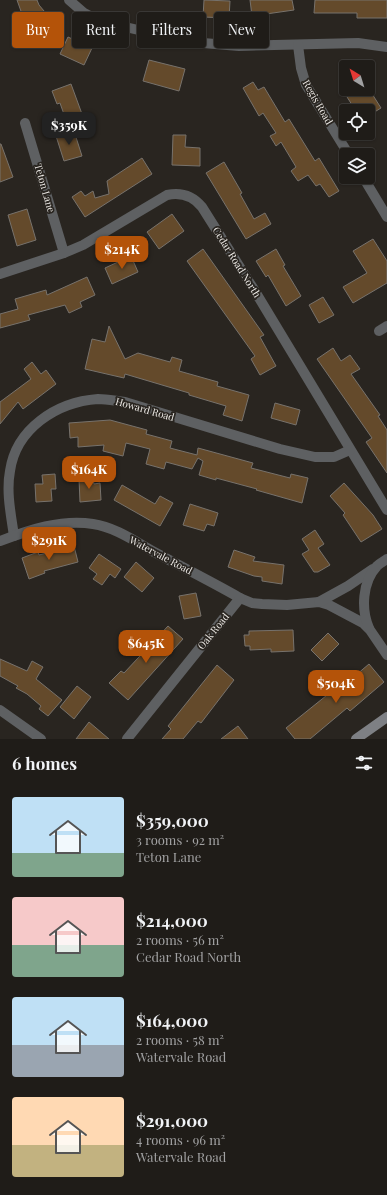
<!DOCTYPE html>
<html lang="en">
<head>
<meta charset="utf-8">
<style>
	body { margin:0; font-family:"Playfair Display",serif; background:#2c2925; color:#f1f3f6; height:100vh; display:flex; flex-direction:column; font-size:15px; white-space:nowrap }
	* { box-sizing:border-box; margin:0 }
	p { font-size:13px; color:#a1a1a2 }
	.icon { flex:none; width:22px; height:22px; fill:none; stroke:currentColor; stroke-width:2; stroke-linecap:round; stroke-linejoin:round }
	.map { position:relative; height:739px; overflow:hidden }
	.details { display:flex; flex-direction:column; background:#1f1c18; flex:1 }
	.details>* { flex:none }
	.guide { position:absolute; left:12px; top:12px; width:363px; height:36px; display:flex; gap:8px }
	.needle { width:26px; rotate:322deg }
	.buttons { position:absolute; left:339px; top:60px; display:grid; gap:8px }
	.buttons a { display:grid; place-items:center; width:36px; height:36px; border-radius:4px; background:#1f1c18; box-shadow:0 1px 3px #0004,0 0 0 1px #3c3a37; font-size:20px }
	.price { position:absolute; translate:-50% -34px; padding:0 9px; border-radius:8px; background:#b45309; color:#fff; font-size:13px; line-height:26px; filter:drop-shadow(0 1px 2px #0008) }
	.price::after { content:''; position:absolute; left:50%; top:24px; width:12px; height:9px; margin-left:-6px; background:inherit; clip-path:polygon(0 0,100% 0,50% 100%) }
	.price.current { background:#222; color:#fff }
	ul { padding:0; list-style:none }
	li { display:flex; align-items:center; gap:12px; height:100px; padding:0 12px }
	li span { display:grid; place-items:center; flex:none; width:112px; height:80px; border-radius:4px; color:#555 }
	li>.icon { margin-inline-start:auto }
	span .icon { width:48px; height:48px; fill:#fffc; stroke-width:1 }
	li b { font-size:17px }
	h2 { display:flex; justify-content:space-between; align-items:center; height:48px; padding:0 12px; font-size:17px }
	.pill { padding:0 14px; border-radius:4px; background:#1f1c18; box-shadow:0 1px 3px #0004,0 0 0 1px #3c3a37; font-size:14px; line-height:36px }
	.pill.current { background:#b45309; color:#fff }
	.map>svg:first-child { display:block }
	.building { fill:#644a2b; stroke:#77726c }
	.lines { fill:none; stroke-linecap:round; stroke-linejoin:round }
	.street { stroke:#5e6062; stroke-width:10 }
	.secondary { stroke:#7e8084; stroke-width:10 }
	.labels { text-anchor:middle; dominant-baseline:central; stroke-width:3.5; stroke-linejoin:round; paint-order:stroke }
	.street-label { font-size:10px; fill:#eeebe7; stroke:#292520 }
</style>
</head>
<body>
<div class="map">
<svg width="387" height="739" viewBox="0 0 387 739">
	<rect width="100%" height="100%" fill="#292520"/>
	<g class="building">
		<path d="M17 0H37L39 5 60 30 45 42 22 14Z"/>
		<path d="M204 0 230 1 229 18 203 17Z"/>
		<path d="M250 0H292L294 10 252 16Z"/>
		<path d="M315 0H387V18H357V13H314Z"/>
		<path d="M68 37 92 48 84 65 60 54Z"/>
		<path d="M149 60 185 69 179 91 143 81Z"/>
		<path d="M253 82 258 90 264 87 285 122 289 119 315 161 319 158 339 191 329 197 320 184 316 186 308 175 298 181 291 171 296 167 281 142 276 146 270 136 276 133 263 113 259 116 243 88Z"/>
		<path d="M71 84 82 114 66 120 60 103 57 104 52 91Z"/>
		<path d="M342 89H369L381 108 368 116V111H359L356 107 354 108Z"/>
		<path d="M74 131 82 156 64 161 56 136Z"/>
		<path d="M173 135H186L185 147 200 148V166L172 165Z"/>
		<path d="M0 144H1L13 177 0 182Z"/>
		<path d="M142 158 152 174 85 217 72 197 81 191 85 196 93 191 95 198 109 194 107 181Z"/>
		<path d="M224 162 242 193 240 194 254 219 265 213 271 224 246 239 206 173Z"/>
		<path d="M27 209 36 240 17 246 8 215Z"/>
		<path d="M172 214 184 231 159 249 147 232Z"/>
		<path d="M373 239 387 261V283L353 303 343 287 367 273 353 251Z"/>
		<path d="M203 249 264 335 260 337 276 366 260 375 251 359 255 356 187 261Z"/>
		<path d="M276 249 285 265 283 266 301 296 286 306 268 275 266 277 256 261Z"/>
		<path d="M131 256 138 272 112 284 105 268Z"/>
		<path d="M87 277 95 295 80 302 82 307 69 313 65 305 28 315 30 320 0 328V314L18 309 15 299 46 290 47 295Z"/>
		<path d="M323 297 334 315 319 323 309 305Z"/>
		<path d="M109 326 125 359 138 353 170 362 172 357 182 360 179 371 218 382 217 386 249 395 242 421 223 415 226 406 189 395V393L125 374 124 378 85 369 92 339 105 342Z"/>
		<path d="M333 348 341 361 350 355 360 369 351 374 380 415 378 416 387 430V473L366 442 372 438 317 359Z"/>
		<path d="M32 362 41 374 46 370 56 384 23 409 18 402 0 424V402L31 379 24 369Z"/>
		<path d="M275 403 300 410 296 425 271 418Z"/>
		<path d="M110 420 147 430 146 434 172 441 170 448 197 455 198 448 253 463 251 468 290 478 291 474 308 478 302 503 256 490 257 489 216 478V480L199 475 203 461 198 458 192 469 166 462 164 469 146 464 150 449 126 443 123 456 103 451 104 445 78 447V437L70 438 69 423Z"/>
		<path d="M55 474 56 489H51L52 501 36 502 35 484H43L42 475Z"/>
		<path d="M93 478 94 484 100 483 101 500 80 502 79 479Z"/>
		<path d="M344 483 373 515 382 529 361 542 343 515 345 513 330 496Z"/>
		<path d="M122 485 155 504 160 496 173 503 160 526 114 500Z"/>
		<path d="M190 504 218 513 214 526 207 524 204 531 183 525Z"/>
		<path d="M315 530 324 544 318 548 330 565 318 572H314L302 554 309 550 302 539Z"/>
		<path d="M74 546 78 562 44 571 45 573 29 579 22 558 38 552 39 555Z"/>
		<path d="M234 550 255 557 253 561 284 565 282 584 262 581V577L254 576 228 567Z"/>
		<path d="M99 554 121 569 115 578 110 574 102 585 93 579 97 574 89 568Z"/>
		<path d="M136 562 154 578 142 592 124 577Z"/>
		<path d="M196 593 201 616 184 619 179 596Z"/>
		<path d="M168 626 183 639 128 700 109 683 121 671 124 673Z"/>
		<path d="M293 630 294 651 271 652V649L250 650V646H245L244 635H249V631Z"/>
		<path d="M328 633 339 644 322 661 311 650Z"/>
		<path d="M0 659 27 671 32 661 43 667 36 679 62 700 48 716 39 709 41 706 27 694 16 688 18 686 0 676Z"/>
		<path d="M369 664 384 682 350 711 347 708 310 739H295L286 728 347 679 349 681Z"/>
		<path d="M217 665 234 680 201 723 198 721 183 739H162L171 729 168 726Z"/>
		<path d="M77 686 91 697 74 719 60 707Z"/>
		<path d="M89 722 109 739H76Z"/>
		<path d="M238 726 248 739H221Z"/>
	</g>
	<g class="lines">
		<g class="street">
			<path d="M69 0 84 13 99 21 191 42 239 46 358 43 387 47"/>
			<path d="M298 45 301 68 306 85 349 155"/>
			<path d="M25 123 64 253"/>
			<path d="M363 177 387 217"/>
			<path d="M0 274 64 253 83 245 167 195C181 192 193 196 202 207L253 288 387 510"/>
			<path d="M379 331 387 326"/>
			<path d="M14 536C11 515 6 492 10 471 16 429 56 402 98 399 107 399 116 401 125 402L280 449 315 457H334L350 450"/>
			<path d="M0 541C29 530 61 519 93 524 115 527 136 542 156 553 184 568 212 582 240 598L252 603 262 604 287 605 319 602 329 605 363 623 370 630 387 655"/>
			<path d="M319 602 348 586 373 569"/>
			<path d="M369 628C361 610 362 582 377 566 380 563 384 561 387 559"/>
			<path d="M0 710 41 739"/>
			<path d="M127 739 240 598"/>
		</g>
		<path class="secondary" d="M356 739 387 717"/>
	</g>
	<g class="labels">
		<g class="street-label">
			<text transform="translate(318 102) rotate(60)">Regis Road</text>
			<text transform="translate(45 188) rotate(74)">Teton Lane</text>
			<text transform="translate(237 262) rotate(58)">Cedar Road North</text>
			<text transform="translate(145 409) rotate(16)">Howard Road</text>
			<text transform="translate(161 555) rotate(28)">Watervale Road</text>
			<text transform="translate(213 631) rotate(-51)">Oak Road</text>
		</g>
	</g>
</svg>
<div class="buttons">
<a><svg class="needle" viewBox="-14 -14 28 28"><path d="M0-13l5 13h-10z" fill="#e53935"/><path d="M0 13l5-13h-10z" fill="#a1a1a2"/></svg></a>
<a><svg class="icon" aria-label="locate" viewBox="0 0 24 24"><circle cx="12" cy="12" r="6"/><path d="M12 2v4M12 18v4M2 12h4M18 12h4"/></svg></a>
<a><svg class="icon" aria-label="layers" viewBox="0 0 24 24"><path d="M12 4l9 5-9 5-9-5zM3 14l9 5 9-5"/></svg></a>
</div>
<b class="price current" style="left:69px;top:146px">$359K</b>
<b class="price" style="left:122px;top:270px">$214K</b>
<b class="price" style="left:89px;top:490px">$164K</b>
<b class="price" style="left:49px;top:561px">$291K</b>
<b class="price" style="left:146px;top:664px">$645K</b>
<b class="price" style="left:336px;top:704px">$504K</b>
<div class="guide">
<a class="pill current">Buy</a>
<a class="pill">Rent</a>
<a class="pill">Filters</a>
<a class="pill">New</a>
</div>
</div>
<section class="details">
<h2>6 homes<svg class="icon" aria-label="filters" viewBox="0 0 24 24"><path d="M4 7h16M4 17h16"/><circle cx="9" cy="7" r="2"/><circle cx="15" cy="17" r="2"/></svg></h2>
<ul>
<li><span style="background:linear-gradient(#bfe0f5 70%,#7fa58c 0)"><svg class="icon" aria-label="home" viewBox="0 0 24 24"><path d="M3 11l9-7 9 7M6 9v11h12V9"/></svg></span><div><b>$359,000</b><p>3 rooms · 92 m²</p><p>Teton Lane</p></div></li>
<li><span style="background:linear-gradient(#f6c9c9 60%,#7fa58c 0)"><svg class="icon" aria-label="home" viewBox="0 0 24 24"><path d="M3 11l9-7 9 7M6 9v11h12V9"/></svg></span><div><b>$214,000</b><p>2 rooms · 56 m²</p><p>Cedar Road North</p></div></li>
<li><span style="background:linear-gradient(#bfe0f5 60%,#9aa5b1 0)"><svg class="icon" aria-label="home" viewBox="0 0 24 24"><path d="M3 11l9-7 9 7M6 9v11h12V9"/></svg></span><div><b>$164,000</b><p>2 rooms · 58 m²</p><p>Watervale Road</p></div></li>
<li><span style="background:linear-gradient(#ffd9b3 60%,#c2b280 0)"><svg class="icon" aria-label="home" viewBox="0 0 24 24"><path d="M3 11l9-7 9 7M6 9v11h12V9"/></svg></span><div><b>$291,000</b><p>4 rooms · 96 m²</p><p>Watervale Road</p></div></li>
</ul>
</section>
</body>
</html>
